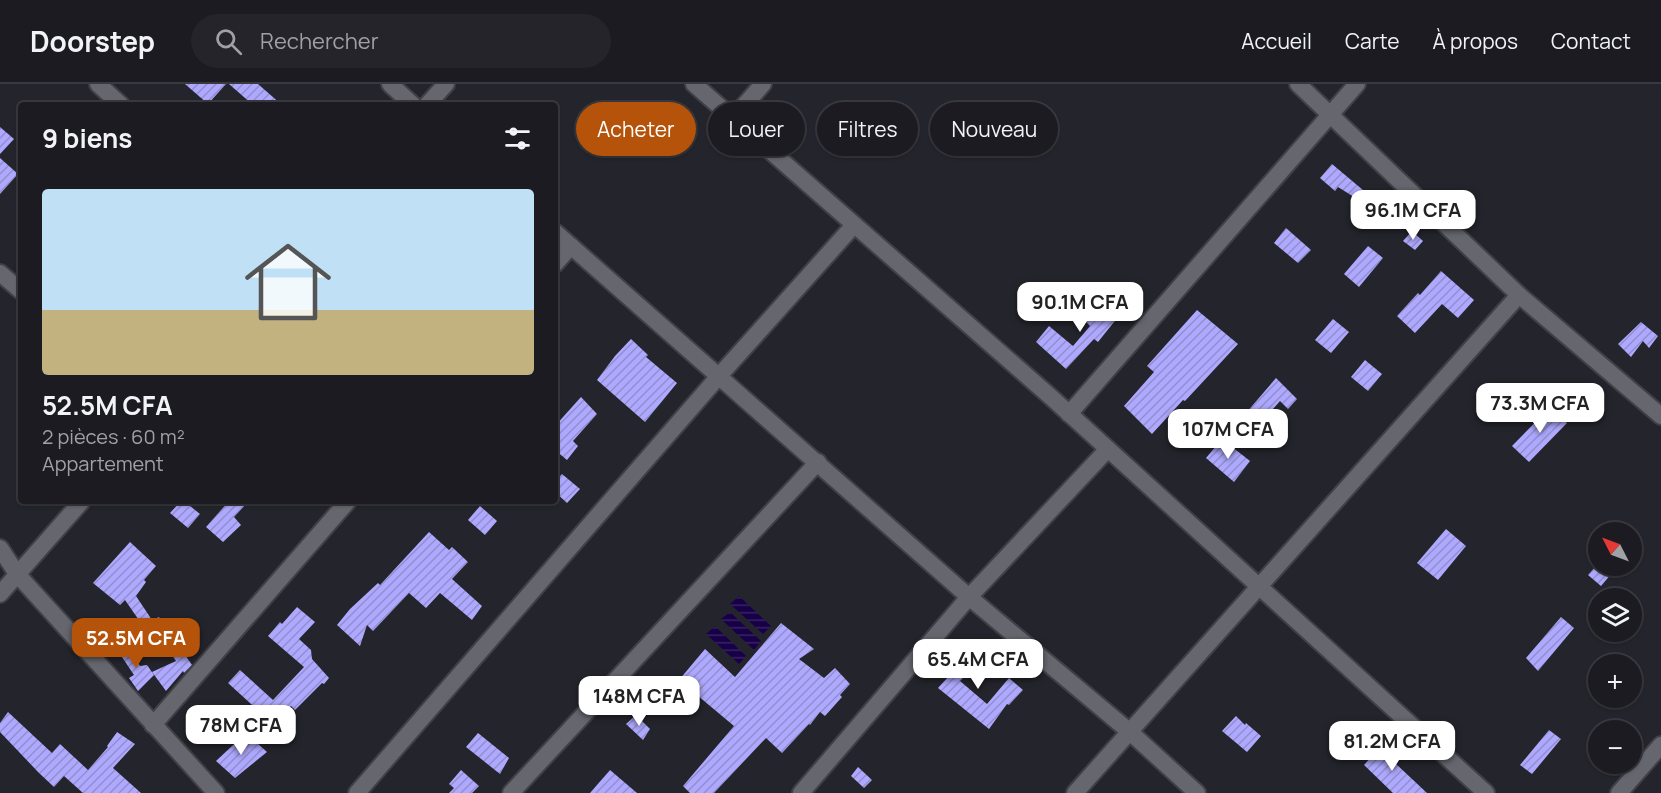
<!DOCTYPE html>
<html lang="fr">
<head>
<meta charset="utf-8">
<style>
	body { margin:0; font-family:Manrope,sans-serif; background:#24242a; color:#f1f3f6; height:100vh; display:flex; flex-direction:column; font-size:22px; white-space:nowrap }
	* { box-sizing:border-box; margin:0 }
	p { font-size:20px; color:#a0a1a5 }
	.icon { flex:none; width:33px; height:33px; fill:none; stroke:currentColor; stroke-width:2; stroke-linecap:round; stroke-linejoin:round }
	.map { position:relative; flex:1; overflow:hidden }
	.drawer { position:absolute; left:18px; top:18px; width:540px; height:402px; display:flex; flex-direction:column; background:#1b1b21; border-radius:6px; box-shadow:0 2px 4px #0004,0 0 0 2px #39393f }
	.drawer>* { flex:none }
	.top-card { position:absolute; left:576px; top:18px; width:570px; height:54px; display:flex; gap:12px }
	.needle { width:39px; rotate:312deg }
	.tools { position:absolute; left:1588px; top:438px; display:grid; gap:12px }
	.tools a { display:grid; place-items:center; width:54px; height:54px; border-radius:50%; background:#1b1b21; box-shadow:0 2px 4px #0004,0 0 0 2px #39393f; font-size:30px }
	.price { position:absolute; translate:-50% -51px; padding:0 14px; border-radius:12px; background:#fff; color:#222; font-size:20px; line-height:39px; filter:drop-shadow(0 2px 3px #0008) }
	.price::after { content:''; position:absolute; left:50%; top:36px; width:18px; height:14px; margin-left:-9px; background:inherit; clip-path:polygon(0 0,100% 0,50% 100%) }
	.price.active { background:#b45309; color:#fff }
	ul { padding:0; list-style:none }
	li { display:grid; align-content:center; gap:12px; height:318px; padding:0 24px }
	li span { display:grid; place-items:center; height:186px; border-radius:6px; color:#555 }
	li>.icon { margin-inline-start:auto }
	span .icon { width:108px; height:108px; fill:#fffc; stroke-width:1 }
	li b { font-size:26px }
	h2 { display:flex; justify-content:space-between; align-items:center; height:72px; padding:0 24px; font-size:26px }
	.tag { padding:0 21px; border-radius:27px; background:#1b1b21; box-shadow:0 2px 4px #0004,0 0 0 2px #39393f; font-size:21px; line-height:54px }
	.tag.active { background:#b45309; color:#fff }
	header { display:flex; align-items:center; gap:36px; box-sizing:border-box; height:84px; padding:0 30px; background:#1b1b21; border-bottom:2px solid #39393f }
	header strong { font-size:28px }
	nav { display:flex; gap:33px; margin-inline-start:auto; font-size:21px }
	.search { width:420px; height:54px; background:#24242a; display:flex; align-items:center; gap:15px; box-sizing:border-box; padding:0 21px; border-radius:33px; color:#a0a1a5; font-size:22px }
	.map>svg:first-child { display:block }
	.water { fill:url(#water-rules) }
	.building { fill:url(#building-hatch) }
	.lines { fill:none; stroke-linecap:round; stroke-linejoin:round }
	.minor-casing { stroke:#414047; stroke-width:20 }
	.secondary-casing { stroke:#414047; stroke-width:20 }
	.minor { stroke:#66666f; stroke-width:16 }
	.secondary { stroke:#66666f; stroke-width:16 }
</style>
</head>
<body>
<header>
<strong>Doorstep</strong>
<div class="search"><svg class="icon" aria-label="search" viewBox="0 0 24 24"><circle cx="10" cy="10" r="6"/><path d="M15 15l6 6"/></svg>Rechercher</div>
<nav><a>Accueil</a><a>Carte</a><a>À propos</a><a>Contact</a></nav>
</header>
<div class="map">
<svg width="1661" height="709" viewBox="0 0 1661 709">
	<defs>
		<pattern id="water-rules" width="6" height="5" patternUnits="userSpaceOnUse" patternTransform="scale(1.5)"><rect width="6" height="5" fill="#170047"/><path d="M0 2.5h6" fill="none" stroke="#382461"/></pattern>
		<pattern id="building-hatch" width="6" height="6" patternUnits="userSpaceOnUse" patternTransform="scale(1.5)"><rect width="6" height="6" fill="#aea9fe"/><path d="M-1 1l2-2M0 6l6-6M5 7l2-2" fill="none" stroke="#928ece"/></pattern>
	</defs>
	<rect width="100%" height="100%" fill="#24242c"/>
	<g class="water">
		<path d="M739 512 771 542 763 550 730 520Z"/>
		<path d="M730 528 761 557 754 566 721 535Z"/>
		<path d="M715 542 746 572 739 580 706 550Z"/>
	</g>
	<g class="building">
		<path d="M185 0H226L208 20Z"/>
		<path d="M229 0H258L282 21H253Z"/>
		<path d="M0 43 14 55 0 70Z"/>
		<path d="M0 74 18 90 0 110Z"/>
		<path d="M1332 80 1382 122 1378 128 1338 103 1335 107 1320 94Z"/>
		<path d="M1286 144 1311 166 1298 179 1274 159Z"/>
		<path d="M1412 147 1423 157 1415 166 1403 157Z"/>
		<path d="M1368 162 1383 174 1359 203 1344 190Z"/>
		<path d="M1441 187 1474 216 1458 234 1442 220 1415 249 1397 232 1418 209 1420 211Z"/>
		<path d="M1093 214 1103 222 1109 219 1122 228 1098 258 1094 255 1066 285 1036 258 1049 242 1073 262 1090 242 1079 230Z"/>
		<path d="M1197 226 1238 260 1185 317 1183 316 1152 350 1124 322 1154 288 1147 282Z"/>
		<path d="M1333 235 1349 248 1331 269 1315 256Z"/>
		<path d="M1641 238 1658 252 1649 264 1643 257 1631 273 1618 260Z"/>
		<path d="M631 255 648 271 646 273 677 299 645 338 597 296 615 272Z"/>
		<path d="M1365 276 1382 290 1368 307 1351 293Z"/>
		<path d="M1276 294 1297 315 1288 325 1280 317 1260 340 1246 329Z"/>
		<path d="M581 313 597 330 573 357 578 362 567 376 555 366V342Z"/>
		<path d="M1550 323 1567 339 1529 378 1512 362Z"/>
		<path d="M1222 355 1250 377 1234 398 1206 374Z"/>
		<path d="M562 390 580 405 567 419 555 408V398Z"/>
		<path d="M181 417H184L200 430 188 444 170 429Z"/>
		<path d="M229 417H249L234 433 241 441 223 458 206 443Z"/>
		<path d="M480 422 497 437 485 451 468 436Z"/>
		<path d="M1446 445 1466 462 1438 496 1417 479Z"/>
		<path d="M429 448 449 466 452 463 468 478 452 495 482 522 472 536 440 509 426 524 409 509 373 547 367 541 360 562 337 541 350 525 378 499 380 501Z"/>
		<path d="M130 458 156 482 144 496 146 498 136 512 152 536 159 533 192 581 184 589 183 587 166 607 152 588 176 577 160 554 154 558 125 516 120 521 93 499Z"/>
		<path d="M1596 482H1618L1601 502 1588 491Z"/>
		<path d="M297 523 315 538 299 555 311 566 312 575 329 594 324 600 322 599 295 626 291 622 274 641 228 599 240 586 273 616 304 583 268 552 280 538 282 540Z"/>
		<path d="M1561 533 1574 544 1538 587 1526 574Z"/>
		<path d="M781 539 814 565 799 575 824 594 835 584 850 600 840 611 842 613 825 632 820 628 810 641 809 640 782 669 766 654 714 709H690L683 702 734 642 679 596 705 565 735 593Z"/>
		<path d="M970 560 985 572 960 597 987 620 1009 594 1023 606 1009 621 1007 620 989 645 938 604 961 579 956 575Z"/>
		<path d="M128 562 140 582 147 581 154 591 138 607 129 594 134 591 118 567Z"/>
		<path d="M8 628 52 669 60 660 88 686 108 663 107 662 117 648 135 660 113 684 141 709H83L64 692 54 703 39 689 0 648V639Z"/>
		<path d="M636 631 650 645 643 656 626 640Z"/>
		<path d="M1236 632 1245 641 1246 639 1261 652 1247 668 1222 647Z"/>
		<path d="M1549 646 1561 655 1532 690 1520 681Z"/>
		<path d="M246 649 267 668 235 694 216 677Z"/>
		<path d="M478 649 509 674 500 690 466 663Z"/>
		<path d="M1385 660 1401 673 1395 679 1427 709H1393L1364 681 1378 665 1380 666Z"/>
		<path d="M858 683 872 696 864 704 851 692Z"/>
		<path d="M461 686 479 702 472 709H449L454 704 449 700Z"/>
		<path d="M610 686 637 709H590Z"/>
	</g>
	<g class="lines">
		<g class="minor-casing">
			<g id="minor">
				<path d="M98 0 121 21"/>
				<path d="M390 0 413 21"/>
				<path d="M694 0 1052 314 1486 709"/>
				<path d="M1298 0 1519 211 1661 332"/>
				<path d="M427 21 446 0"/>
				<path d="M733 34 763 0"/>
				<path d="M555 148 969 513 1130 648 1197 709"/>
				<path d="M555 180 571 162"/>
				<path d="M0 189 21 207"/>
				<path d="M1069 330 1357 0"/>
				<path d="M0 510 82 417"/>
				<path d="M153 641 348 417"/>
				<path d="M357 709 719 292 854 141"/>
				<path d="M511 709 818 378"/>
				<path d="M801 709 969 513 1108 365"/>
				<path d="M1075 709 1519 211"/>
				<path d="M1619 709 1661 661"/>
			</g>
		</g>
		<g class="secondary-casing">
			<path id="secondary" d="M0 464 17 490 216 709"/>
		</g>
		<use href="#minor" class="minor"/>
		<use href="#secondary" class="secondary"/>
	</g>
</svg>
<div class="tools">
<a><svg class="needle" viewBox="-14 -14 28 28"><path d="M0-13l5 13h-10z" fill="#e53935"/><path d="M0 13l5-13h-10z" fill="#a0a1a5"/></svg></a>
<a><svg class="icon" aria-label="layers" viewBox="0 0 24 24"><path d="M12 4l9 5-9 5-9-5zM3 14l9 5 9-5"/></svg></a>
<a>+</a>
<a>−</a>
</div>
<b class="price" style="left:1413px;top:157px">96.1M CFA</b>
<b class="price" style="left:1080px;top:249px">90.1M CFA</b>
<b class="price" style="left:1540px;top:350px">73.3M CFA</b>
<b class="price" style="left:1228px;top:376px">107M CFA</b>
<b class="price active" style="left:136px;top:585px">52.5M CFA</b>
<b class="price" style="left:978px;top:606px">65.4M CFA</b>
<b class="price" style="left:639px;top:643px">148M CFA</b>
<b class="price" style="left:241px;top:672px">78M CFA</b>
<b class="price" style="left:1392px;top:688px">81.2M CFA</b>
<div class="top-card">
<a class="tag active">Acheter</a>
<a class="tag">Louer</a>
<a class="tag">Filtres</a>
<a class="tag">Nouveau</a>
</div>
<section class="drawer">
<h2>9 biens<svg class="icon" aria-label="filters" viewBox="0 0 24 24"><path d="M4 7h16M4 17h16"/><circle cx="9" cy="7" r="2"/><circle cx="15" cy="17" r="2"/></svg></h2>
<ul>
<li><span style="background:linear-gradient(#bfe0f5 65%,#c2b280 0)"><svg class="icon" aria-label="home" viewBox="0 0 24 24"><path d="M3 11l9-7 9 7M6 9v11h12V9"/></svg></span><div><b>52.5M CFA</b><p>2 pièces · 60 m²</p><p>Appartement</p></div></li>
</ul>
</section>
</div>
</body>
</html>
